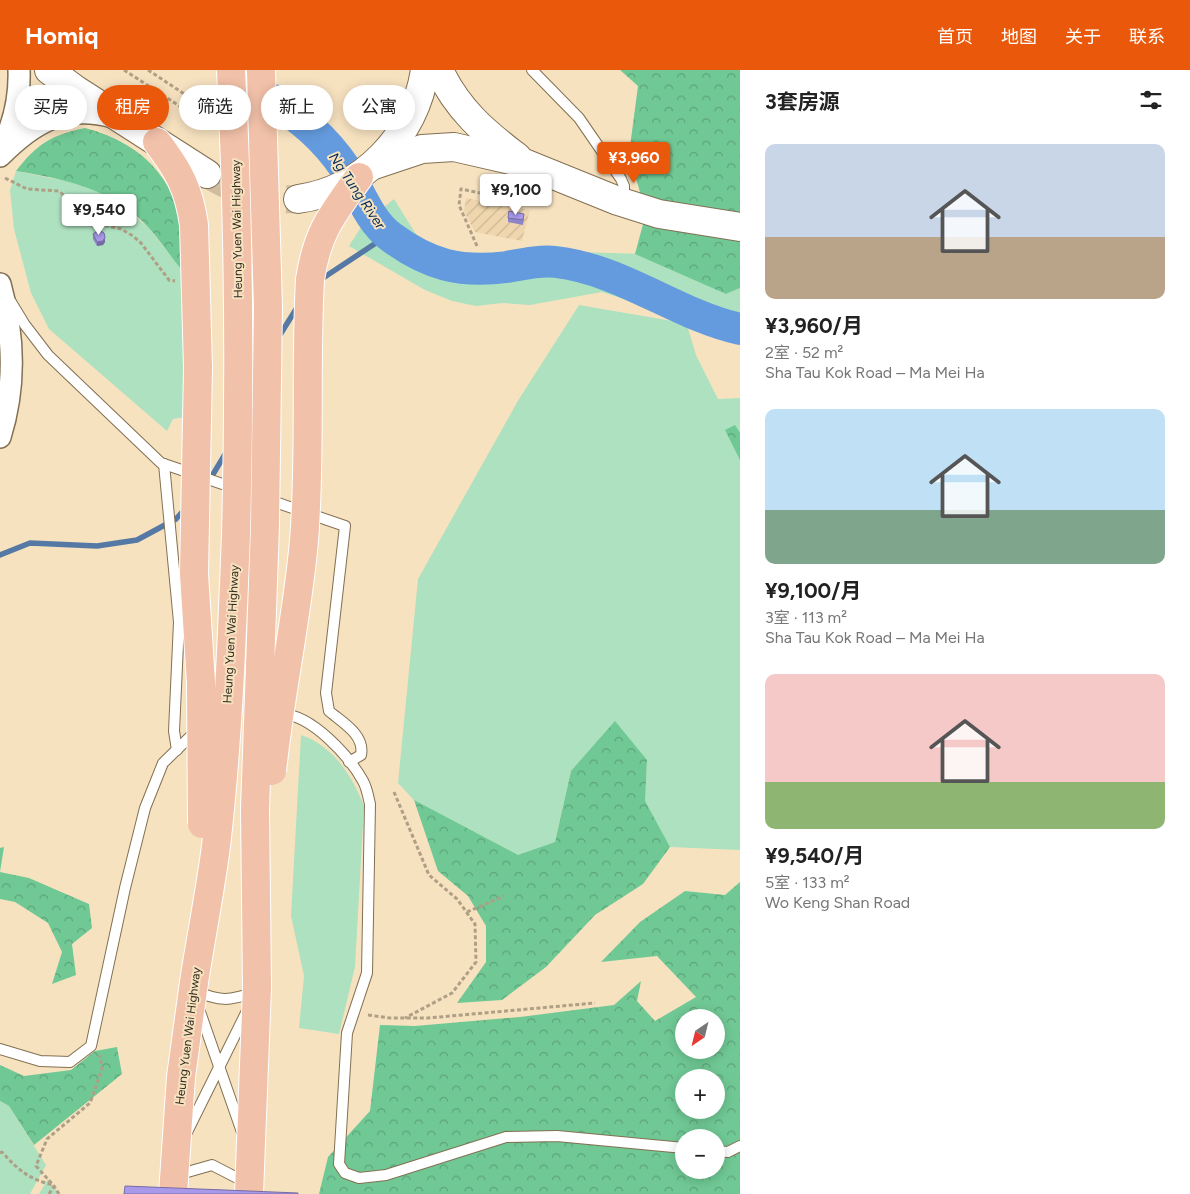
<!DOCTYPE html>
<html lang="zh">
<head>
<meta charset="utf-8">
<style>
	body { margin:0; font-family:Figtree,"Noto Sans SC",sans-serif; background:#f6f6f6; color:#222; height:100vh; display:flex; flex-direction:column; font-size:19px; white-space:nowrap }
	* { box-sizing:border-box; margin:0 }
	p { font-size:16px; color:#767676 }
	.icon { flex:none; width:28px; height:28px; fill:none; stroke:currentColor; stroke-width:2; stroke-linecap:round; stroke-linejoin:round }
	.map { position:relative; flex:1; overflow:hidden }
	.sheet { display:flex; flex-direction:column; background:#fff; width:450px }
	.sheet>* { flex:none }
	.banner { position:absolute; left:15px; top:15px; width:475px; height:45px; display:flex; gap:10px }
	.needle { width:32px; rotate:215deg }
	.tools { position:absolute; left:675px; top:939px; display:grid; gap:10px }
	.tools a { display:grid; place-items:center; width:50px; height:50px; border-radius:50%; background:#fff; box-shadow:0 2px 12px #0003; font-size:25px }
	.price { position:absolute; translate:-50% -42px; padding:0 11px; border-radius:5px; background:#fff; color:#222; font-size:16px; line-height:32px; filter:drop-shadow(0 1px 2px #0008) }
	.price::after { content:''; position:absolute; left:50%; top:30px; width:15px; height:11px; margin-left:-8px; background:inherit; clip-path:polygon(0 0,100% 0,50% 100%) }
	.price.selected { background:#ea580c; color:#fff }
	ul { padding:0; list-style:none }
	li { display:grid; align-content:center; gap:10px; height:265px; padding:0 25px }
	li span { display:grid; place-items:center; height:155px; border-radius:10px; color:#555 }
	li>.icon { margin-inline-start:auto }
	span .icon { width:90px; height:90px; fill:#fffc; stroke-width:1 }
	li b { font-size:21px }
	h2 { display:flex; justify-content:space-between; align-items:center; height:60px; padding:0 25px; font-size:21px }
	.pill { padding:0 18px; border-radius:22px; background:#fff; box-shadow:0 2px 12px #0003; font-size:18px; line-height:45px }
	.pill.selected { background:#ea580c; color:#fff }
	header { display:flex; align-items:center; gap:30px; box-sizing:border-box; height:70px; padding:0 25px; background:#ea580c; color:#fff }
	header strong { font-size:24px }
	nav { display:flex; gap:28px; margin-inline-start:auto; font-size:18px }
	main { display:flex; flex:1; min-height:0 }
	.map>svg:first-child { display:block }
	.industrial { fill:url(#industrial-furrows) }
	.green { fill:#aee1c0 }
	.forest { fill:url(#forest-crowns); fill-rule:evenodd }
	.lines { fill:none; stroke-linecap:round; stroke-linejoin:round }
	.stream { stroke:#5579a4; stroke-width:5.5 }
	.river { stroke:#649bde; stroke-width:32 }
	.secondary-tunnel { stroke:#d0bda0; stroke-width:28; stroke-dasharray:28 14; stroke-linecap:butt }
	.lane-casing { stroke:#827052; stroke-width:12 }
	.street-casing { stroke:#827052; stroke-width:24 }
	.secondary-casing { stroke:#827052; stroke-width:30 }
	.highway-casing { stroke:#fff; stroke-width:30 }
	.path { stroke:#af9f85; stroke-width:3; stroke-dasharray:4 2.5; stroke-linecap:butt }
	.lane { stroke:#fff; stroke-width:10 }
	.street { stroke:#fff; stroke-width:21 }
	.secondary { stroke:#fff; stroke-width:28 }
	.highway { stroke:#f2c1a9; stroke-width:28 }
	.highway-bridge-casing { stroke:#fff; stroke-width:30; stroke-linecap:butt }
	.highway-bridge { stroke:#f2c1a9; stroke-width:28 }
	.wall { fill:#9084c9 }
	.shaded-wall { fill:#766ba4 }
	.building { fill:#a899ea; stroke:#766ba4 }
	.labels { text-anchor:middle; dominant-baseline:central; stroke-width:4; stroke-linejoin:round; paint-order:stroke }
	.street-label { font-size:12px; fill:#322a1e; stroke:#f7e2c0 }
	.water-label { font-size:14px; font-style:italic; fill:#032a54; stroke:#f7e2c0 }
</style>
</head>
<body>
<header>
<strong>Homiq</strong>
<nav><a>首页</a><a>地图</a><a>关于</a><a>联系</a></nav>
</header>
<main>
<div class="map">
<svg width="740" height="1124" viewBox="0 0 740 1124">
	<defs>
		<pattern id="industrial-furrows" width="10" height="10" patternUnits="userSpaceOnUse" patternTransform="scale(1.25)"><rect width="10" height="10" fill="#efd6ae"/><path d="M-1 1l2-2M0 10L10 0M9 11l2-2" fill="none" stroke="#cdb895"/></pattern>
		<pattern id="forest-crowns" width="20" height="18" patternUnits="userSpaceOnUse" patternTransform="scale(1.25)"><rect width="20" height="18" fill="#70c995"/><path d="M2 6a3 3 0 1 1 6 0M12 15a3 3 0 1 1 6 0" fill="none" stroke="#5da379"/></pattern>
	</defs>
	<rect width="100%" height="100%" fill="#f7e2c0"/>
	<path class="industrial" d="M466 128 530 140 522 171 475 162 464 141Z"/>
	<g class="green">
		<path d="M16 101 81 114 110 127 148 157 181 199 184 223 186 345 185 347 173 349 167 361 49 259 31 223 14 159 10 120Z"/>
		<path d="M394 129 419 169 437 179 481 195 514 180 644 184 726 224 740 218V266L699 260 687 255 696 285 718 329 740 328V780L670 777 644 743 647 690 571 701 555 772 509 789 437 755 398 713 418 509 519 329 579 235 684 253 651 238 602 222 530 235 502 233 476 236 452 231 425 220 349 176 363 154Z"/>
		<path d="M301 665C333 676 352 705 364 736L355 897 339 964 299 958 304 906 291 846Z"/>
		<path d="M0 1031 9 1036 46 1095 30 1124H0Z"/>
		<path d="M48 1109 59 1124H39Z"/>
	</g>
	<g class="forest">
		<path d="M620 0H740V218L726 224 635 184 646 143 629 84 638 16Z"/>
		<path d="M85 58C155 76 191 128 181 199 170 186 160 170 148 157 113 119 65 109 16 101 37 74 51 65 85 58Z"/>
		<path d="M735 355 740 363V390L725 360Z"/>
		<path d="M615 651 647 690 645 731 670 777 643 814 595 845 546 897 502 930 457 933 486 892V856L468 826 438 801 414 730 518 785 555 772 571 701Z"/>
		<path d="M4 777 0 802 29 808 89 834 92 858 72 874 76 905 52 914 62 882 48 853 15 832 0 829V778Z"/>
		<path d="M740 812V1124H319L328 1087 370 1041 380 955 415 956 520 947 614 935 641 911 637 931 655 951 696 927 657 886 601 892 640 852 685 821 725 825ZM684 948H716V980H684ZM684 1008H716V1040H684ZM684 1068H716V1100H684Z"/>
		<path d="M117 977 122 1004 34 1075 9 1036 0 1031V995L24 1006 71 1000 95 981Z"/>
	</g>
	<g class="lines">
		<g class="stream">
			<path d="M320 210 388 165"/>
			<path d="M278 268 298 236"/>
			<path d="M209 411 227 381"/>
			<path d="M0 485 30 473 97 476 137 470 176 449 185 439"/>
		</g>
		<path class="river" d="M271 29C301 49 324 67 345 98 359 120 369 151 391 167 429 195 460 203 507 197 523 194 541 190 556 192 623 200 675 244 740 259"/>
		<path class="secondary-tunnel" d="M207 104C237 121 262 131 298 129"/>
		<g class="lane-casing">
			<g id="lane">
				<path d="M532 0 579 48 621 109 624 116V131"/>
				<path d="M11 232 25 255 48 285 161 393 345 456 326 623 329 641C343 653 365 665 361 685L349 692"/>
				<path d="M164 394 179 552 174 661 177 680"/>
				<path d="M282 644C312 645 349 686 363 711 367 718 368 726 370 734L367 903 347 963 339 1094 345 1103 359 1108 386 1105 506 1067 557 1066 684 1078"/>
				<path d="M193 920C220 932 229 931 256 922"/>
				<path d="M199 939 242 1062"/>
				<path d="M0 979 40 991 70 992 91 976 125 818 145 738 163 693 197 660"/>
				<path d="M186 1064 247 941"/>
				<path d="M716 1081 728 1082 740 1076"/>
				<path d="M177 1105 212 1095 247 1113"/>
			</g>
		</g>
		<g class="street-casing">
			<g id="street">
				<path d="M1 79C14 54 20 28 19 0"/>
				<path d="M0 86C34 52 64 34 113 47"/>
				<path d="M0 214C14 264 16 316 0 367"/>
			</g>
		</g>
		<g class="secondary-casing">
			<g id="secondary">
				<path d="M49 0 76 20 207 104"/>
				<path d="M439 0C457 39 484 62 517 87"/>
				<path d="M374 95 422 79 454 77 524 93 618 131 659 144 740 157"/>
				<path d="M298 129C363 120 415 66 425 0"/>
			</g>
		</g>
		<g class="highway-casing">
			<g id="highway">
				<path d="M157 72C179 101 189 119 194 155L198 298"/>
				<path d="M310 210C317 162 332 145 359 107"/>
				<path d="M173 1124 181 1007 194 912"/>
				<path d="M249 1124 257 917"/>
			</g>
		</g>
		<g class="path">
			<path d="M124 0 204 52 212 54"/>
			<path d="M148 0 204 37"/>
			<path d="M5 108 27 119 59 121 70 131 79 146 86 151 121 159 133 166 141 173 169 210 175 211"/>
			<path d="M477 176 459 135 461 119 523 132 549 129"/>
			<path d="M394 722 429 805 457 829 475 854 476 892 452 923 405 948"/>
			<path d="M467 842 504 826"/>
			<path d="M368 945 390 948H428L595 933"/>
			<path d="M0 1083 2 1082C18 1100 30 1110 54 1115"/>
			<path d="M49 1124 54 1116"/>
			<path d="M59 1124 54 1116 36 1096 47 1069 90 1033 102 999 100 985"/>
		</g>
		<use href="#lane" class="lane"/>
		<use href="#street" class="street"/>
		<use href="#secondary" class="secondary"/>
		<use href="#highway" class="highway"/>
		<g class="highway-bridge-casing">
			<g id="highway-bridge">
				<path d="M198 298 194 504 201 613 202 754"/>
				<path d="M272 701C280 624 297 549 304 471 311 384 305 297 310 210"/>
				<path d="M194 912C201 867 210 822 216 776 228 673 232 568 236 464 240 309 239 155 231 0"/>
				<path d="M257 917 255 739 265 455 268 237 261 0"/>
			</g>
		</g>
		<use href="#highway-bridge" class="highway-bridge"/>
	</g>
	<g class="wall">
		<path d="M508 148H524L523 155 508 152Z"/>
		<path d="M93 164 105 172 103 175 97 176 93 169Z"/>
	</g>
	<path class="shaded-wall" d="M105 167V172L103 175 97 176V172Z"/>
	<g class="building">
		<path d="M509 141 524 144 523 150 508 148Z"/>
		<path d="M99 160 104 163 105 167 103 171 97 172 93 164Z"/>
		<path d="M125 1116 298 1123V1124H124Z"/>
	</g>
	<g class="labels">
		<g class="street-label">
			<text transform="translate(237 159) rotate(-91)">Heung Yuen Wai Highway</text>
			<text transform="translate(231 564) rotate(-87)">Heung Yuen Wai Highway</text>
			<text transform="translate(188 966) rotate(-83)">Heung Yuen Wai Highway</text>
		</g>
		<g class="water-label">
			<text transform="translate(357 121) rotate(56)">Ng Tung River</text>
		</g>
	</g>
</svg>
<div class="tools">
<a><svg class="needle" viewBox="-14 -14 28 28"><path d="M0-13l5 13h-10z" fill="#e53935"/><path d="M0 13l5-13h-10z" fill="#767676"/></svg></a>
<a>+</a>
<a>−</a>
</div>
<b class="price selected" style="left:634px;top:114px">¥3,960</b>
<b class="price" style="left:516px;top:146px">¥9,100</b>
<b class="price" style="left:99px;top:166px">¥9,540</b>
<div class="banner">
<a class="pill">买房</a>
<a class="pill selected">租房</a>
<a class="pill">筛选</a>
<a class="pill">新上</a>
<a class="pill">公寓</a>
</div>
</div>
<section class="sheet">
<h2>3套房源<svg class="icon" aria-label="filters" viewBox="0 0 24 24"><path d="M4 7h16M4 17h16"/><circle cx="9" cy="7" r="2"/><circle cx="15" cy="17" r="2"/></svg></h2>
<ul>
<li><span style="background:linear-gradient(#c9d6e8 60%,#b9a48a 0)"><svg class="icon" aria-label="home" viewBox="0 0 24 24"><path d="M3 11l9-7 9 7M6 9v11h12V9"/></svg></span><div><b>¥3,960/月</b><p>2室 · 52 m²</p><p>Sha Tau Kok Road – Ma Mei Ha</p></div></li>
<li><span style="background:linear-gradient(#bfe0f5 65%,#7fa58c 0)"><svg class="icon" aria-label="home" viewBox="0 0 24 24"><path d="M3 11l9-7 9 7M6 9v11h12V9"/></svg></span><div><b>¥9,100/月</b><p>3室 · 113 m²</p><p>Sha Tau Kok Road – Ma Mei Ha</p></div></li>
<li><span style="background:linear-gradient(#f6c9c9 70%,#8fb573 0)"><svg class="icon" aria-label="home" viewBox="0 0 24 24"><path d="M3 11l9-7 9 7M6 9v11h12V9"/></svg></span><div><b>¥9,540/月</b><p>5室 · 133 m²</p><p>Wo Keng Shan Road</p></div></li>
</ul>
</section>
</main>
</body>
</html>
